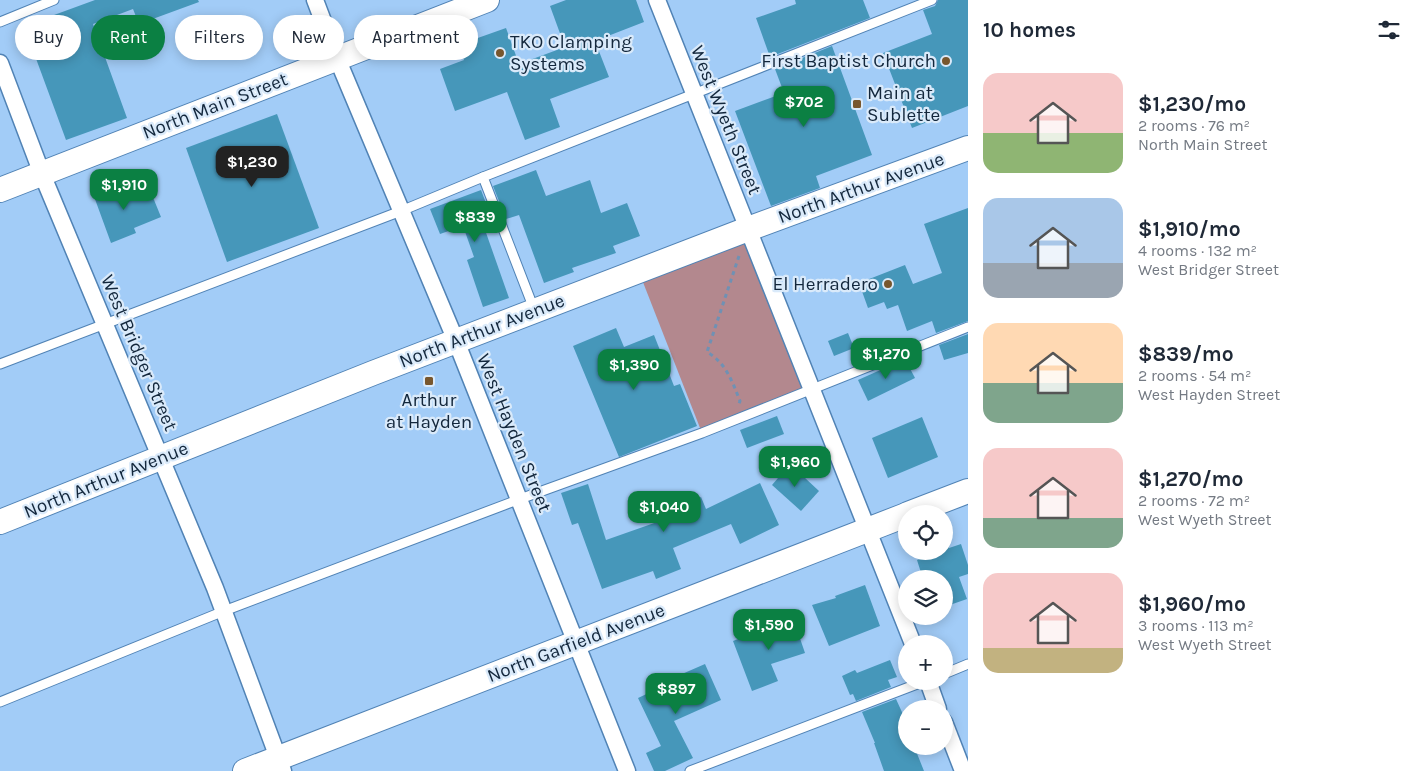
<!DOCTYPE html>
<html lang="en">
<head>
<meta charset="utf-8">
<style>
	body { margin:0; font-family:Karla,sans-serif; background:#f2f2f3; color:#1f2937; height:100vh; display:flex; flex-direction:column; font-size:19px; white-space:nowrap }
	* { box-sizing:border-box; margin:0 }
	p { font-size:16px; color:#747a83 }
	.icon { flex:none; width:28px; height:28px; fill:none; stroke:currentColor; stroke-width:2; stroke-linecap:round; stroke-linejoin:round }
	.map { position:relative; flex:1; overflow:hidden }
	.drawer { display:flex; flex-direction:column; background:#fff; width:450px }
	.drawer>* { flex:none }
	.top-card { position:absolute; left:15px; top:15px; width:475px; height:45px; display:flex; gap:10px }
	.controls { position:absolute; left:898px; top:505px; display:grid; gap:10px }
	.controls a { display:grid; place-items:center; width:55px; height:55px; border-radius:50%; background:#fff; box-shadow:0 2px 12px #0003; font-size:25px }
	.price { position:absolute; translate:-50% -42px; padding:0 11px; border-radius:10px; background:#0b8043; color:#fff; font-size:16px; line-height:32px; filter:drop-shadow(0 1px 2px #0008) }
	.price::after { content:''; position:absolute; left:50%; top:30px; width:15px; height:11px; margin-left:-8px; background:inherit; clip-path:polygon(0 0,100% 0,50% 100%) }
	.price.on { background:#222; color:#fff }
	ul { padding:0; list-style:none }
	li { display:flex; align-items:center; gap:15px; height:125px; padding:0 15px }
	li span { display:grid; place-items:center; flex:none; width:140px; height:100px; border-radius:15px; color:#555 }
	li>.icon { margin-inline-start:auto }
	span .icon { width:60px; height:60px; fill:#fffc; stroke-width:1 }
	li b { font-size:21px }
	h2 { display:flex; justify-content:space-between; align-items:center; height:60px; padding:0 15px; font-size:21px }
	.tag { padding:0 18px; border-radius:22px; background:#fff; box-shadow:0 2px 12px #0003; font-size:18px; line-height:45px }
	.tag.on { background:#0b8043; color:#fff }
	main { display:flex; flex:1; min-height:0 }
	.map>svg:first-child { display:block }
	.green { fill:#b3888e }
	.building { fill:#4697ba }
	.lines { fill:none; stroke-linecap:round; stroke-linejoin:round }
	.lane-casing { stroke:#5183b5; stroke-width:11 }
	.street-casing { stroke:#5183b5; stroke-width:19 }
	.secondary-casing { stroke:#5183b5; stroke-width:26 }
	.path { stroke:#6f91b4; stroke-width:3; stroke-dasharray:4 4; stroke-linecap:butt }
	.lane { stroke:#fff; stroke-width:9 }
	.street { stroke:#fff; stroke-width:16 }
	.secondary { stroke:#fff; stroke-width:24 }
	.poi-dot { fill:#78572e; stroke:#daeafa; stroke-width:2 }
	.labels { text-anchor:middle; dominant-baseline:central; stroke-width:4.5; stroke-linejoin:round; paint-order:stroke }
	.poi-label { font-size:19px; fill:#13273c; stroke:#daeafa; text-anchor:start }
	.street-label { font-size:19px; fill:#13273c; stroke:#daeafa }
</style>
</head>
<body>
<main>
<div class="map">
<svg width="968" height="771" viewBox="0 0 968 771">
	<rect width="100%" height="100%" fill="#a2ccf7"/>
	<path class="green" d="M748 229 812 390 702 433 639 272Z"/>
	<g class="building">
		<path d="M95 0H198L199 2 139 24 133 9 93 24 127 118 66 140 24 26Z"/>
		<path d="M566 0H636L644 22 595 41 609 77 550 99 560 127 525 140 507 92 455 111 440 69 464 60 458 45 506 28 519 64 565 47 550 6Z"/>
		<path d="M795 0H863L870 18 770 57 756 18 796 4Z"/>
		<path d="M938 0H968V106L912 128 883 53 932 34 923 10 935 6Z"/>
		<path d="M832 46 872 155 816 176 820 188 771 206 735 111 784 93 775 69Z"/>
		<path d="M277 114 319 228 227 262 186 148Z"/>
		<path d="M536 170 546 196 590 180 601 213 627 203 640 236 613 246 616 253 572 268 574 272 544 283 519 215 506 219 493 186Z"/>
		<path d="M117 182 124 200 150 190 161 217 134 228 136 233 111 243 92 191Z"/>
		<path d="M481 190 494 224 484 227 509 298 483 307 467 260 474 257 463 226 440 234 430 209Z"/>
		<path d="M968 208V321L936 333 932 321 907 331 898 305 887 309 884 302 868 308 859 283 905 265 913 284 942 273 924 224Z"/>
		<path d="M616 328 624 347 654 335 674 386 680 384 697 426 619 457 573 346Z"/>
		<path d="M848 333 854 348 834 356 828 341Z"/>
		<path d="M968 334V353L944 360 939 345Z"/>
		<path d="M905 359 915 378 868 401 858 380Z"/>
		<path d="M777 416 784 434 747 448 740 430Z"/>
		<path d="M922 417 938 457 888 478 872 438Z"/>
		<path d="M790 464 819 491 801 511 772 485Z"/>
		<path d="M760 483 779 525 740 544 731 524 673 548 681 569 656 579 653 571 602 589 578 523 572 525 561 493 588 484 606 540 677 515 674 508 701 497 706 509Z"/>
		<path d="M946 539 949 548 961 544 968 565V574L959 577 967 599 944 607V579H923L917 560 944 551V540Z"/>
		<path d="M865 585 880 626 829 646 812 605 836 598 835 596Z"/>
		<path d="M791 612 805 653 771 664 778 681 752 691 733 641 779 623 777 616Z"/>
		<path d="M890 660 897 677 888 680 891 687 856 701 853 694 850 695 842 676 855 670 857 673Z"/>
		<path d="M705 664 721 700 674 721 693 758 665 771H654L646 753 661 746 638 698 683 677 682 674Z"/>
		<path d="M896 699 906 721V746H914L924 771H884L874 743H875L862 712Z"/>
	</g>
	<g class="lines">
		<g class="lane-casing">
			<g id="lane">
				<path d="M0 22 54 0"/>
				<path d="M534 309 483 177 932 0"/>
				<path d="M0 364 401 211 483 177"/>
				<path d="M944 674 968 664"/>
				<path d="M0 702 224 611 520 499 702 433 968 327"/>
				<path d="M690 771 925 681"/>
			</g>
		</g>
		<g class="street-casing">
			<g id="street">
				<path d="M315 0 337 58 456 341 627 771"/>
				<path d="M657 0 913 644"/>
				<path d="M0 63 42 174 215 588 283 771"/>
				<path d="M928 681 938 709"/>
				<path d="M944 722 963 771"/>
			</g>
		</g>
		<g class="secondary-casing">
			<g id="secondary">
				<path d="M0 190 487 0"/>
				<path d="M908 514 968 491"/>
				<path d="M0 522 373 373 748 229 968 148"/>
				<path d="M245 771 906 515"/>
			</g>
		</g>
		<path class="path" d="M739 256 707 352C726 363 732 381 740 401L739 404"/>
		<use href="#lane" class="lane"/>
		<use href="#street" class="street"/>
		<use href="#secondary" class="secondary"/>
	</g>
	<g class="poi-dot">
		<circle cx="500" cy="53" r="5"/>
		<circle cx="946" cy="61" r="5"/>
		<rect x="852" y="99" width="10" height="10" rx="2.5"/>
		<circle cx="888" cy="284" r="5"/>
		<rect x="424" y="376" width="10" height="10" rx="2.5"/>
	</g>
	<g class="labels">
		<g class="poi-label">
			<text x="510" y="42">TKO Clamping<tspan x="510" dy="22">Systems</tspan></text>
			<text x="936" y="61" text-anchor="end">First Baptist Church</text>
			<text x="867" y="93">Main at<tspan x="867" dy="22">Sublette</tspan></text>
			<text x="878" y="284" text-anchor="end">El Herradero</text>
			<text x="429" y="400" text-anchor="middle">Arthur<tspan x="429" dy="22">at Hayden</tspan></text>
		</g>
		<g class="street-label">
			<text transform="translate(215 106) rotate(-21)">North Main Street</text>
			<text transform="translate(726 120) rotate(68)">West Wyeth Street</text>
			<text transform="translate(861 188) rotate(-20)">North Arthur Avenue</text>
			<text transform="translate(482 331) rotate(-21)">North Arthur Avenue</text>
			<text transform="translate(139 353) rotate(67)">West Bridger Street</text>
			<text transform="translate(514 433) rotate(68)">West Hayden Street</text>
			<text transform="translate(106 480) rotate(-22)">North Arthur Avenue</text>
			<text transform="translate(576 643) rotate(-21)">North Garfield Avenue</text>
		</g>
	</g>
</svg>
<div class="controls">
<a><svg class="icon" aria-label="locate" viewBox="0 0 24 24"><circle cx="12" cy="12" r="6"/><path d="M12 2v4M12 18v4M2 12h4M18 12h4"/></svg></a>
<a><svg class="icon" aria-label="layers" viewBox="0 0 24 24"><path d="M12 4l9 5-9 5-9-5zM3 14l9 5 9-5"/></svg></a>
<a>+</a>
<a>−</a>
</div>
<b class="price" style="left:804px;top:128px">$702</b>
<b class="price on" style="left:252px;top:188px">$1,230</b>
<b class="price" style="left:124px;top:211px">$1,910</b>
<b class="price" style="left:475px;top:243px">$839</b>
<b class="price" style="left:886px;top:380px">$1,270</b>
<b class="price" style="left:634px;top:391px">$1,390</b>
<b class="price" style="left:795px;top:488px">$1,960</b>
<b class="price" style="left:664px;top:533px">$1,040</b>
<b class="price" style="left:769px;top:651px">$1,590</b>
<b class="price" style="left:676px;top:715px">$897</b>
<div class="top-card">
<a class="tag">Buy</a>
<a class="tag on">Rent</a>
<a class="tag">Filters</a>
<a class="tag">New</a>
<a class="tag">Apartment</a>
</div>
</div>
<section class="drawer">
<h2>10 homes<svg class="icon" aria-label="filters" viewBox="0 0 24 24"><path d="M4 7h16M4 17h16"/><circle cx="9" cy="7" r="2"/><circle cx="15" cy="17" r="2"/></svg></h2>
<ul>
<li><span style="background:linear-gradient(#f6c9c9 60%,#8fb573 0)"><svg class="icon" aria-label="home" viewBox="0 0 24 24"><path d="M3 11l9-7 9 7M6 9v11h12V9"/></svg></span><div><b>$1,230/mo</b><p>2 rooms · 76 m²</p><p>North Main Street</p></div></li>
<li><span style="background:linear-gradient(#a9c7e8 65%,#9aa5b1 0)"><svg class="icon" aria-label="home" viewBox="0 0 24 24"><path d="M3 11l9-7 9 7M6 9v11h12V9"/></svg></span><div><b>$1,910/mo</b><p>4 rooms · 132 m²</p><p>West Bridger Street</p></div></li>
<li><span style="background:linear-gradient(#ffd9b3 60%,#7fa58c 0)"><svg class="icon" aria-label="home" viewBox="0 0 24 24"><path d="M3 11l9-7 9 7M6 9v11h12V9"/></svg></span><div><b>$839/mo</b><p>2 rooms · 54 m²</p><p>West Hayden Street</p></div></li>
<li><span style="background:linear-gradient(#f6c9c9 70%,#7fa58c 0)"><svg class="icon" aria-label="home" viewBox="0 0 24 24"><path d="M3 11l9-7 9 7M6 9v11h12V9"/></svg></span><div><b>$1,270/mo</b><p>2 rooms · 72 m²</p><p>West Wyeth Street</p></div></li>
<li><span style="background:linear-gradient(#f6c9c9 75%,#c2b280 0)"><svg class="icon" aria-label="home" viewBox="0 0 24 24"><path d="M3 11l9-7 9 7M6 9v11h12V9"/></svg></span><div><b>$1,960/mo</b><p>3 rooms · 113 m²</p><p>West Wyeth Street</p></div></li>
</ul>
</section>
</main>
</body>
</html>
